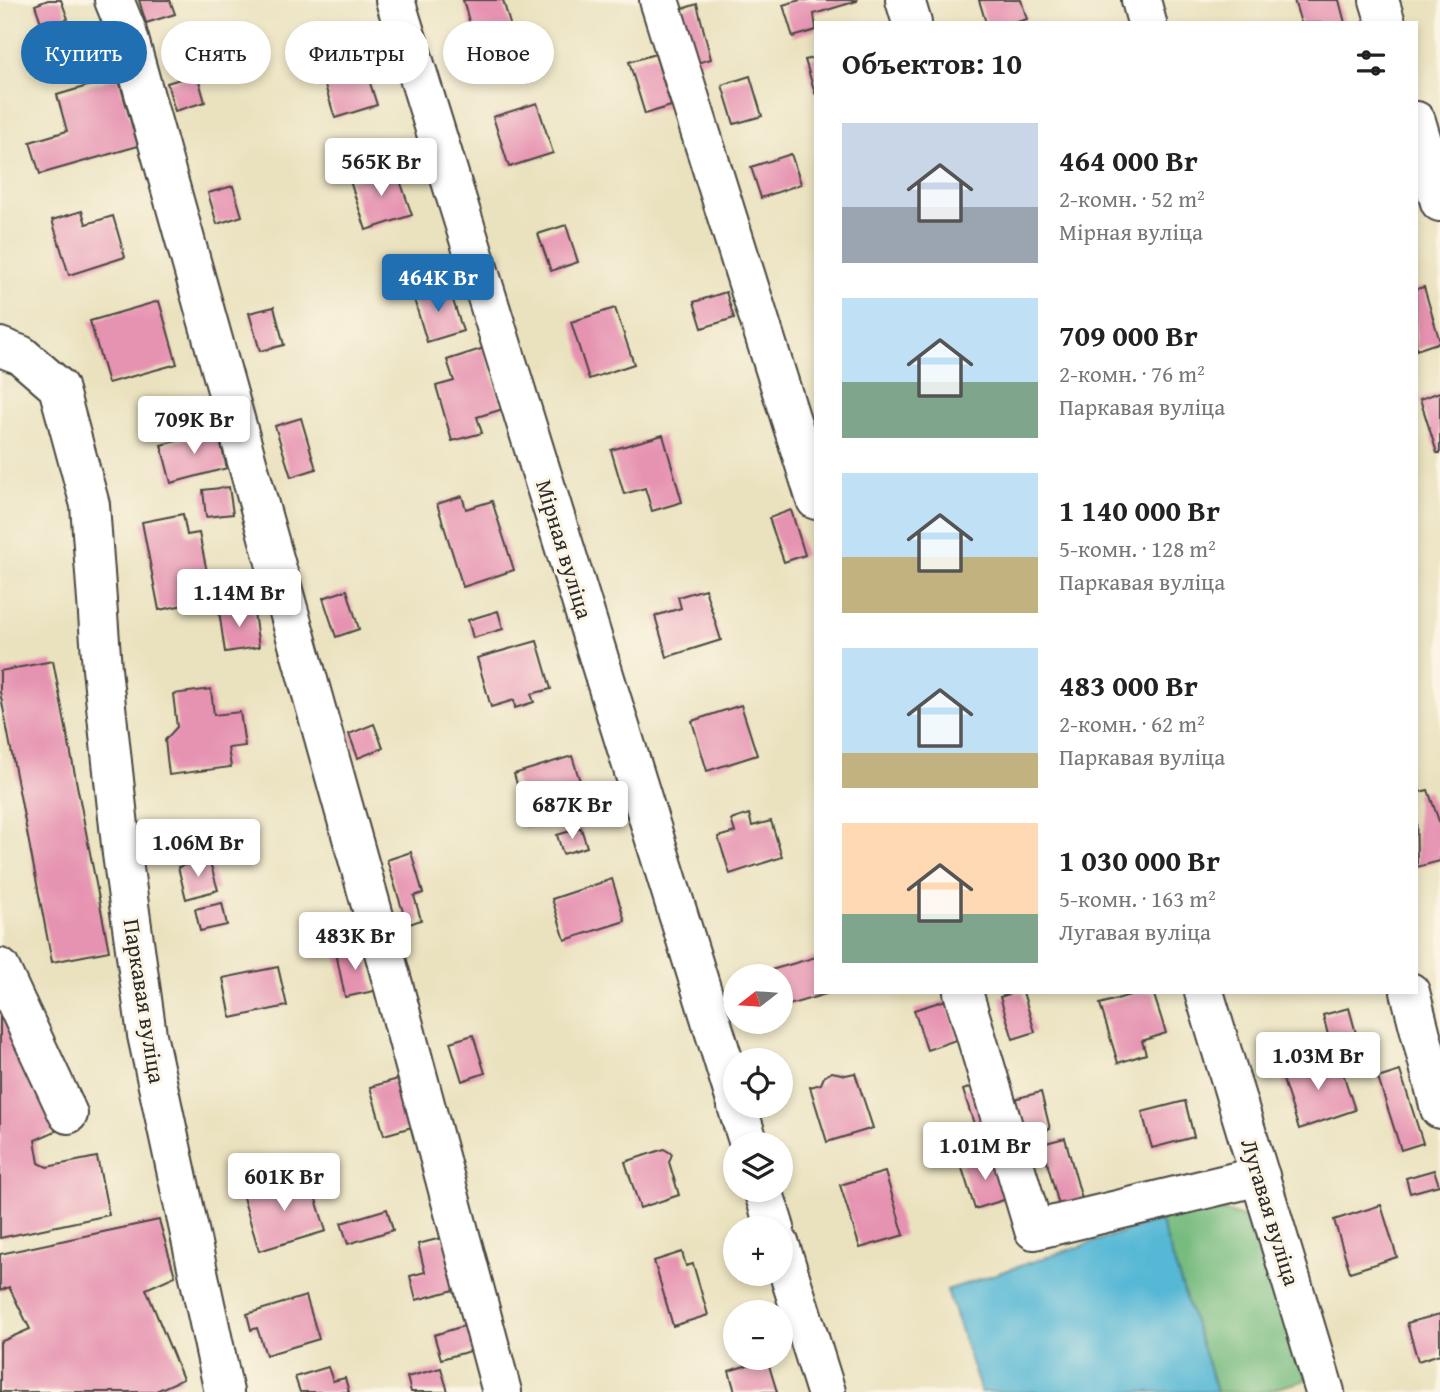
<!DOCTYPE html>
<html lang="ru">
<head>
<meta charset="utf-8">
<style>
	body { margin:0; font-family:"Gentium Book Plus",serif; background:#f2f2f2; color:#222; height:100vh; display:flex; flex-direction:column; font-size:26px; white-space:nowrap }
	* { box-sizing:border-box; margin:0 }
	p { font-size:23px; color:#767676 }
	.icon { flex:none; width:38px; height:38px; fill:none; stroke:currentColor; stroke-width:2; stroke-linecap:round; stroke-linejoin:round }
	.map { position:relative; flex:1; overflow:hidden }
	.sheet { position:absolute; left:814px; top:21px; width:604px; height:973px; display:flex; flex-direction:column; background:#fff; border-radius:0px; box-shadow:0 4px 10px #0003 }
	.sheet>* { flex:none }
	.top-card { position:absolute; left:21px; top:21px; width:665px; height:63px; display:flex; gap:14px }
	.needle { width:46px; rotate:253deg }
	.tools { position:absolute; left:723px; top:964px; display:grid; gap:14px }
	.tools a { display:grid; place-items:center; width:70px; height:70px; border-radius:50%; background:#fff; box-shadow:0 4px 10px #0003; font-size:35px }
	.price { position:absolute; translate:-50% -60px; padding:0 16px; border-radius:7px; background:#fff; color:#222; font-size:23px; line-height:46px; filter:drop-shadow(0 2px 4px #0008) }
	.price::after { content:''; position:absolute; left:50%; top:42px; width:21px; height:16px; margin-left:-10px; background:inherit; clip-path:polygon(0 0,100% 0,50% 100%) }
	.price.current { background:#1f6fb2; color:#fff }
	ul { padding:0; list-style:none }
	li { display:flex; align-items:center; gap:21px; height:175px; padding:0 28px }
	li span { display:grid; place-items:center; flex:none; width:196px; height:140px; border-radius:0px; color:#555 }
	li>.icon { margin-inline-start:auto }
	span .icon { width:84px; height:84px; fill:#fffc; stroke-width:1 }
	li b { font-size:30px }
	h2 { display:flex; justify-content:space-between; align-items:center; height:84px; padding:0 28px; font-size:30px }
	.chip { padding:0 24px; border-radius:32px; background:#fff; box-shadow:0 4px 10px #0003; font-size:24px; line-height:63px }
	.chip.current { background:#1f6fb2; color:#fff }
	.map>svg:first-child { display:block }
	.forest { fill:#77bb7f; stroke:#517355; stroke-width:2 }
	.water { fill:#57b8d5; stroke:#417280; stroke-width:2 }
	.building { fill:#e693b1 }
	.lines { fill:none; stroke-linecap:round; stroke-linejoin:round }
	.minor-casing { stroke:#484641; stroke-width:42 }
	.minor { stroke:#fff; stroke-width:38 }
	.labels { text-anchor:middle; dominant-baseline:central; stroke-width:6; stroke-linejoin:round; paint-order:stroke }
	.street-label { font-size:23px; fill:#2b2b2b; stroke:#fcf5e5 }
</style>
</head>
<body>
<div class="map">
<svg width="1440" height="1392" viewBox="0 0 1440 1392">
	<rect width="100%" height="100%" fill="#fcf5e5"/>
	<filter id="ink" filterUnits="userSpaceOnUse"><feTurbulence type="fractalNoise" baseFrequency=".0143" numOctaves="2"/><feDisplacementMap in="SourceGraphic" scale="14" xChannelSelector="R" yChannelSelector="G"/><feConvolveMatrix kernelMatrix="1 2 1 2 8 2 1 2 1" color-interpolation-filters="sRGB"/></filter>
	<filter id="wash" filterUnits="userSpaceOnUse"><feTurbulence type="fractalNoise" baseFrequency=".00686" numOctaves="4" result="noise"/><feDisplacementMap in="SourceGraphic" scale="28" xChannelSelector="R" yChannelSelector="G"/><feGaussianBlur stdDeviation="1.57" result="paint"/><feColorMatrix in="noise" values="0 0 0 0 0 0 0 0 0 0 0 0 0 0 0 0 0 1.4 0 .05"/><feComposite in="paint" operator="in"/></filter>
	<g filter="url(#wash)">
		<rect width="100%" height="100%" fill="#eae2bf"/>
		<path class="forest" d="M1226 1211 1259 1223 1306 1380 1264 1392H1217L1160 1220Z"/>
		<path class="water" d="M1160 1220 1217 1392H981L947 1290Z"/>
		<g id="blocks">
			<g class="building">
				<path d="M48 0H61L68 19 43 28 35 5Z"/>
				<path d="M139 0H170L175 14 146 23Z"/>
				<path d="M463 0H503L512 31 475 42Z"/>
				<path d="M800 0H857V1L814 14 816 30 793 37 783 5Z"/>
				<path d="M979 0H1021L1027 19 1014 23H986Z"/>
				<path d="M1294 0H1339L1345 23H1301Z"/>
				<path d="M697 4 711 59 697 63 682 9Z"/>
				<path d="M655 54 671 106 645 114 629 62Z"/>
				<path d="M816 57V92L815 93 805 60Z"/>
				<path d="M365 67 377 105 335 118 323 79Z"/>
				<path d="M197 74 205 102 175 111 167 83Z"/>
				<path d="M750 76 762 116 734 124 722 85Z"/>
				<path d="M118 77 138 146 40 174 30 142 67 131 57 95Z"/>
				<path d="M537 103 553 153 509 167 493 117Z"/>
				<path d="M791 154 801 184 761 198 751 167Z"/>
				<path d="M395 166 412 215 366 230 350 181Z"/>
				<path d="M233 186 242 216 217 224 208 193Z"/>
				<path d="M82 211 86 224 113 216 125 257 69 275 52 220Z"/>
				<path d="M566 225 578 262 551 271 538 234Z"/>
				<path d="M448 285 463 331 427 342 413 296Z"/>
				<path d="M1424 287 1440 342 1416 350V289Z"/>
				<path d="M726 292 734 318 702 328 694 302Z"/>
				<path d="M159 301 177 364 108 383 90 321Z"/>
				<path d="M274 307 284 345 260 351 249 313Z"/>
				<path d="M615 308 634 364 589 379 571 322Z"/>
				<path d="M484 348 503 409 477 417 482 433 452 441 436 386 454 381 447 360Z"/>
				<path d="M1440 392V453H1437L1420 399Z"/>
				<path d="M301 418 316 469 291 477 275 426Z"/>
				<path d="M217 430 227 468 171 483 161 445Z"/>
				<path d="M663 435 682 502 652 511 645 488 624 494 611 450Z"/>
				<path d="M229 487 233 514 206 517 203 490Z"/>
				<path d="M462 496 466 509 492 501 514 570 463 587 437 504Z"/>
				<path d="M791 510 805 555 784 562 769 518Z"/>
				<path d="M183 514 187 535 199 533 208 577 189 581 194 603 159 610 142 522Z"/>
				<path d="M705 589 721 640 667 657 655 616 681 608 678 597Z"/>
				<path d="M347 590 359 629 336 637 323 598Z"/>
				<path d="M253 606 259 647 225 652 219 611Z"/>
				<path d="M498 611 503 629 473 638 468 620Z"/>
				<path d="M537 641 551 689 531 694 534 702 515 708 514 700 491 707 477 658Z"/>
				<path d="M53 661 109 951 52 962 0 692V671Z"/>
				<path d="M211 689 214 715 240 712 245 746 228 748 231 767 169 775 165 740 177 727 173 694Z"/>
				<path d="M741 705 757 755 707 771 692 721Z"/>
				<path d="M374 724 383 748 358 758 349 734Z"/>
				<path d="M572 756 589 810 530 828 514 774Z"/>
				<path d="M1428 790 1440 824V861L1417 867 1416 793Z"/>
				<path d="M749 814 752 826 771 821 782 857 730 874 718 837 735 832 731 820Z"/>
				<path d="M581 828 587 847 563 854 557 835Z"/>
				<path d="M411 852 423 893 414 896 421 920 407 925 387 860Z"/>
				<path d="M209 859 218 890 186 899 178 867Z"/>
				<path d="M612 879 625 921 565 940 552 899Z"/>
				<path d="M222 903 227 925 200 931 195 909Z"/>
				<path d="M364 946 374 991 345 997 336 953Z"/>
				<path d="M816 957V992L829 993 782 1007 780 976H773L771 970Z"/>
				<path d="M278 967 287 1006 231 1018 223 978Z"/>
				<path d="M1016 992H1023L1035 1032 1013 1039 1000 997Z"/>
				<path d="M1140 992H1153L1166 1033 1142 1041 1146 1054 1118 1063 1100 1004Z"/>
				<path d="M946 1000 959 1039 927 1050 914 1010Z"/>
				<path d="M0 1003 60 1129 35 1140 39 1163 47 1167 97 1157 109 1215 0 1238Z"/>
				<path d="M1349 1008 1357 1037 1330 1043 1323 1015Z"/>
				<path d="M473 1035 485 1073 462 1081 450 1042Z"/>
				<path d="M1337 1055 1355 1110 1299 1129 1281 1074Z"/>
				<path d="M1400 1071 1423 1143 1401 1150 1378 1078Z"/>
				<path d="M832 1072 846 1075 855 1073 873 1128 827 1142 810 1087 821 1084 824 1077Z"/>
				<path d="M398 1079 412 1127 384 1135 370 1087Z"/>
				<path d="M978 1084 991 1121 975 1127 963 1090Z"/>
				<path d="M1041 1092 1050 1129 1023 1136 1014 1099Z"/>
				<path d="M1185 1101 1194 1137 1152 1148 1142 1112Z"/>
				<path d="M1065 1138 1083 1203 1060 1209 1042 1144Z"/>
				<path d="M664 1149 672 1154 669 1162 679 1195 640 1208 625 1162Z"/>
				<path d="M996 1154 1010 1198 975 1209 961 1165Z"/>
				<path d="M1434 1170 1439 1185 1410 1193 1406 1178Z"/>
				<path d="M885 1172 904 1235 860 1248 840 1185Z"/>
				<path d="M308 1174 326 1231 259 1251 242 1194Z"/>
				<path d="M1381 1205 1397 1257 1350 1272 1334 1220Z"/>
				<path d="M387 1209 393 1230 348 1244 341 1223Z"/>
				<path d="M159 1220 175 1276 146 1289 183 1379 154 1392H0V1342L30 1329 9 1287 0 1291V1254Z"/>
				<path d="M445 1237 458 1289 416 1300 410 1276 425 1272 418 1244Z"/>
				<path d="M682 1252 686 1266 693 1264 708 1315 673 1326 654 1261Z"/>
				<path d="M306 1296 319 1339 266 1355 257 1328 251 1330 247 1314Z"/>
				<path d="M1440 1314V1354L1418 1361 1407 1323Z"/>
				<path d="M467 1325 474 1350 441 1359 434 1335Z"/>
				<path d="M767 1359 777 1392H735L729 1371Z"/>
				<path d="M328 1367 333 1381 345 1378 349 1392H300L295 1377Z"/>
				<path d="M441 1368 448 1392H411L407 1377Z"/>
			</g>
		</g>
	</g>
	<g filter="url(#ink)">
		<use href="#blocks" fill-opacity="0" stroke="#484641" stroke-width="2"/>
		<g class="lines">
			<g class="minor-casing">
				<g id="minor">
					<path d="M114 0 127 32 394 988 502 1392"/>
					<path d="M395 0 735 1098"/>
					<path d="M659 0 816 500"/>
					<path d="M905 0 912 23"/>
					<path d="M1141 0 1147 23"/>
					<path d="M1379 0 1386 23"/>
					<path d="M1416 121 1440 202"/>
					<path d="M0 347 21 355 58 387 90 505 102 669 122 854 147 1035 224 1392"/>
					<path d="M0 968 68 1114"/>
					<path d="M963 992 1034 1230 1260 1176"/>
					<path d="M1204 992 1325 1392"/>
					<path d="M1410 992 1440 1109"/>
					<path d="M737 1106 749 1144"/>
					<path d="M763 1190 775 1228"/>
					<path d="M780 1245 826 1392"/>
				</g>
			</g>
			<use href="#minor" class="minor"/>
		</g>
	</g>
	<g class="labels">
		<g class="street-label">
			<text transform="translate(565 549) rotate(73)">Мірная вуліца</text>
			<text transform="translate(145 1001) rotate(81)">Паркавая вуліца</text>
			<text transform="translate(1271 1212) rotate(73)">Лугавая вуліца</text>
		</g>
	</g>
</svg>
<div class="tools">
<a><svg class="needle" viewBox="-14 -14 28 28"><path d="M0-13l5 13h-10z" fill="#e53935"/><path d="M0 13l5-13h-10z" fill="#767676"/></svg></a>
<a><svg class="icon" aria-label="locate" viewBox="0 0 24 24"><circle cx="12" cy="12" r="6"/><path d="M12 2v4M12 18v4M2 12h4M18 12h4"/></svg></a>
<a><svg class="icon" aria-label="layers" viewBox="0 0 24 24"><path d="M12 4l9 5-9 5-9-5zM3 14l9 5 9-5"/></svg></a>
<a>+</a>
<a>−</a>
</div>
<b class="price" style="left:381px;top:198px">565K Br</b>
<b class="price current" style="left:438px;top:314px">464K Br</b>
<b class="price" style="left:194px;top:456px">709K Br</b>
<b class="price" style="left:239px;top:629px">1.14M Br</b>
<b class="price" style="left:572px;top:841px">687K Br</b>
<b class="price" style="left:198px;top:879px">1.06M Br</b>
<b class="price" style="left:355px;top:972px">483K Br</b>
<b class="price" style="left:1318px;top:1092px">1.03M Br</b>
<b class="price" style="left:985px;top:1182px">1.01M Br</b>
<b class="price" style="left:284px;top:1213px">601K Br</b>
<div class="top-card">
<a class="chip current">Купить</a>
<a class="chip">Снять</a>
<a class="chip">Фильтры</a>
<a class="chip">Новое</a>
</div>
<section class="sheet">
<h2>Объектов: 10<svg class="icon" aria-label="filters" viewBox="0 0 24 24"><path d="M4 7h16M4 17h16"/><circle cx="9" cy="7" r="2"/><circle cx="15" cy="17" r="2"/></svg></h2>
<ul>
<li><span style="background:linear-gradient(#c9d6e8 60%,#9aa5b1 0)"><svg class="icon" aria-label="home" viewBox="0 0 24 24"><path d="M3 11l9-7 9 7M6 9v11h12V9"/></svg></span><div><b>464 000 Br</b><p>2-комн. · 52 m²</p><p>Мірная вуліца</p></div></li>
<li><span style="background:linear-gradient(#bfe0f5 60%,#7fa58c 0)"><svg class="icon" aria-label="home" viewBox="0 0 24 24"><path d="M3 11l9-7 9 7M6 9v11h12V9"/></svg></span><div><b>709 000 Br</b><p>2-комн. · 76 m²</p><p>Паркавая вуліца</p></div></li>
<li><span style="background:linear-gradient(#bfe0f5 60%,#c2b280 0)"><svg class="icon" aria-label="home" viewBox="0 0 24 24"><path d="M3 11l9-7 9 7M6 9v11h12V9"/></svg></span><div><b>1 140 000 Br</b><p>5-комн. · 128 m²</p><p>Паркавая вуліца</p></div></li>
<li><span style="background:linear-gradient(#bfe0f5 75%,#c2b280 0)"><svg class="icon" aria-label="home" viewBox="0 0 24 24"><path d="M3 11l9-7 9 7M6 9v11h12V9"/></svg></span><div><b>483 000 Br</b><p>2-комн. · 62 m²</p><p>Паркавая вуліца</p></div></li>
<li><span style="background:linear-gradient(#ffd9b3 65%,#7fa58c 0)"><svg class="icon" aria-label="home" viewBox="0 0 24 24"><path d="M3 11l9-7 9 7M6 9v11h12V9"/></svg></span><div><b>1 030 000 Br</b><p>5-комн. · 163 m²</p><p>Лугавая вуліца</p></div></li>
</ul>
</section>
</div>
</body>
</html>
